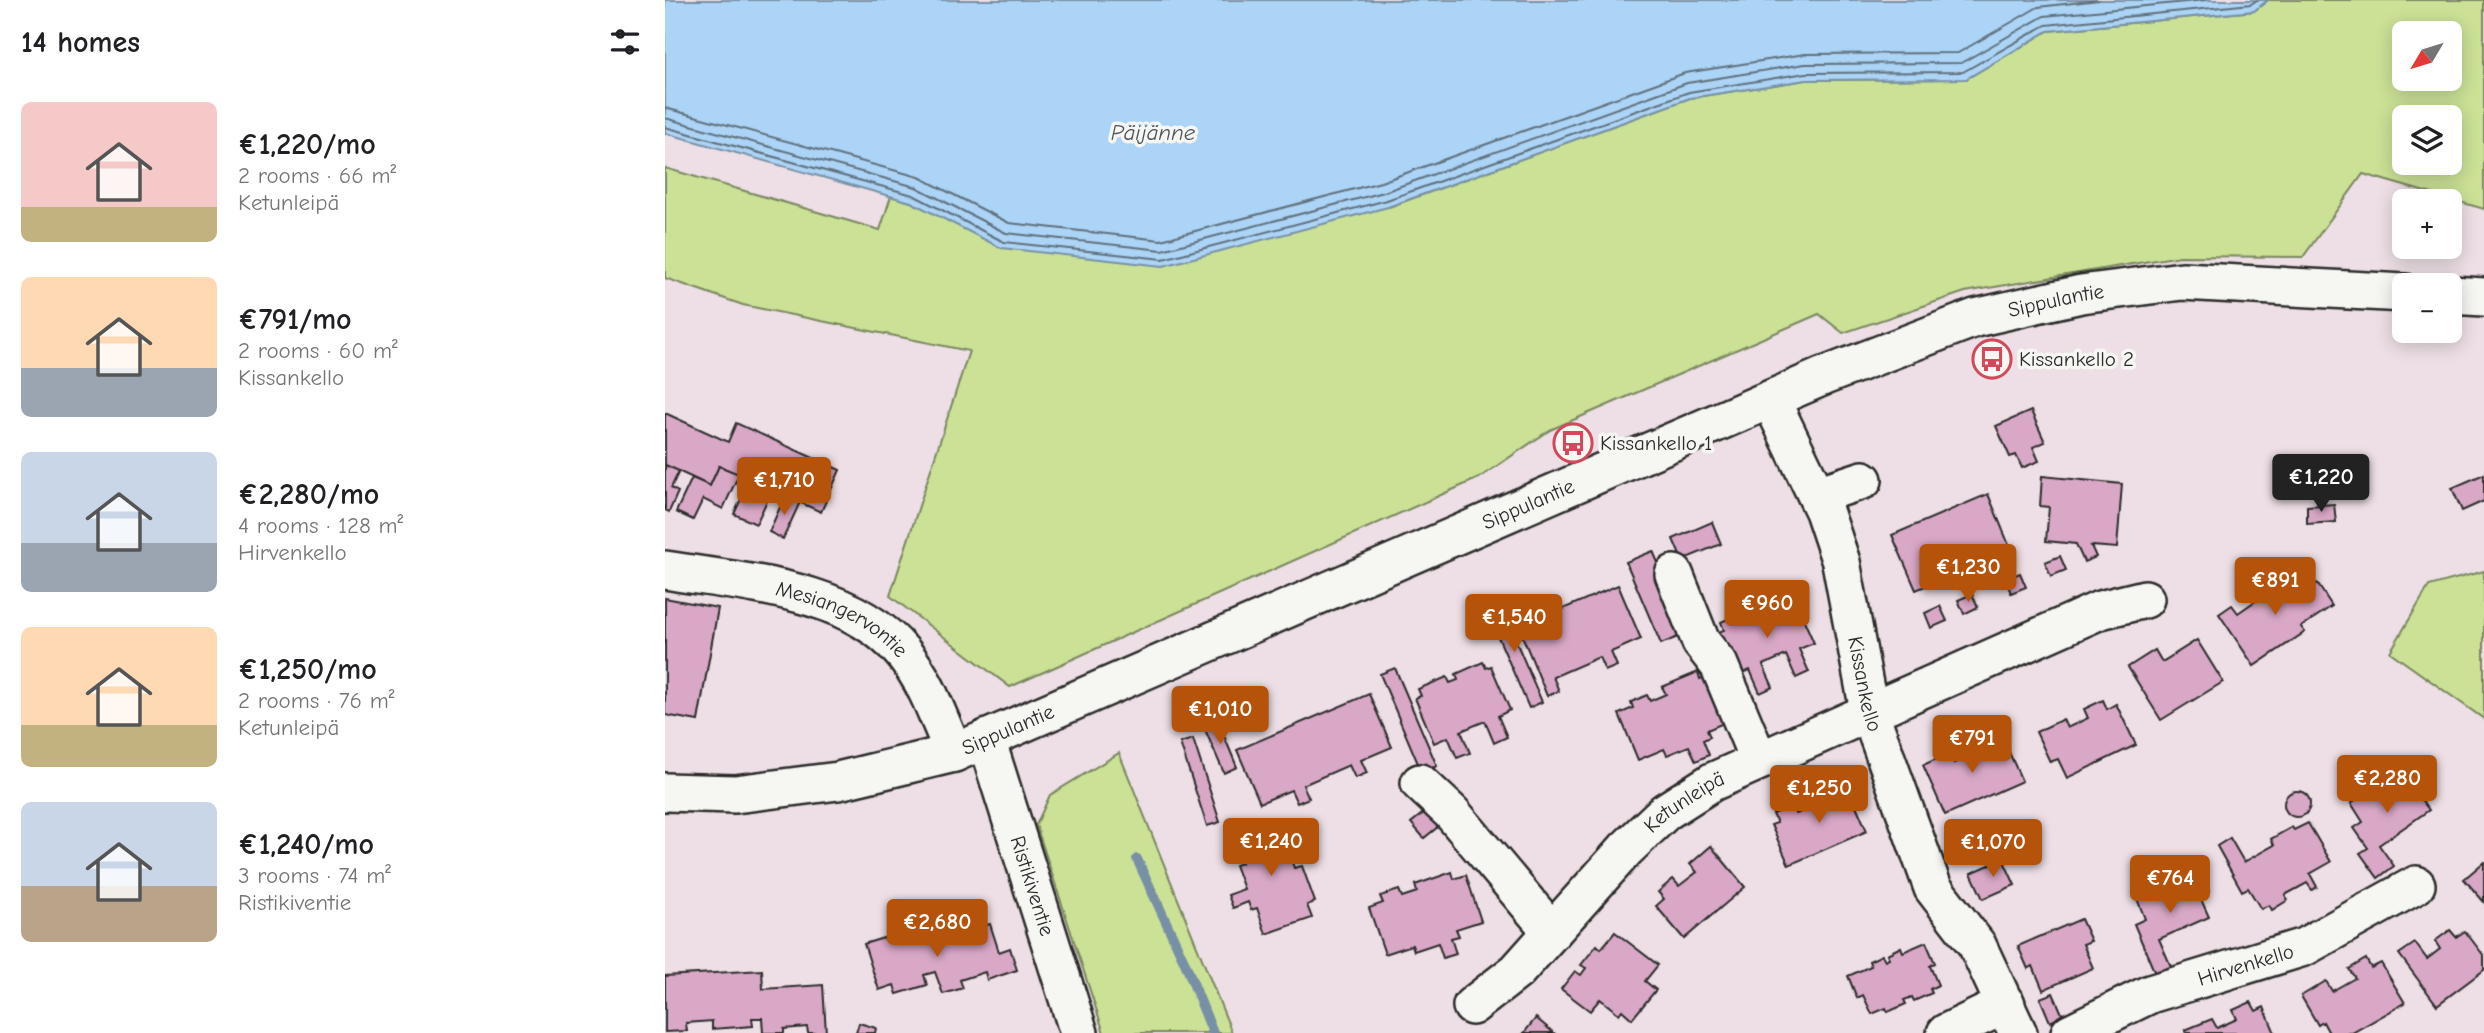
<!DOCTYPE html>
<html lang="en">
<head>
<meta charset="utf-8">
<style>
	body { margin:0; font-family:"Comic Neue",sans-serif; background:#f6f6f6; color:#202124; height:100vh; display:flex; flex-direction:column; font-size:26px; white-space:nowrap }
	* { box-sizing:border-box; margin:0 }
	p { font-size:23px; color:#757577 }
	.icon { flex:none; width:38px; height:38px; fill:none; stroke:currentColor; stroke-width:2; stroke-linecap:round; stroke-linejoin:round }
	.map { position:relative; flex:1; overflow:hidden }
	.sheet { display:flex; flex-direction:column; background:#fff; width:665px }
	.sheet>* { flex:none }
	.needle { width:46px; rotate:232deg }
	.fabs { position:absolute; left:1727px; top:21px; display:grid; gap:14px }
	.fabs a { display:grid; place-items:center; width:70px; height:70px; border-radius:10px; background:#fff; box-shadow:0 4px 18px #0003; font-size:35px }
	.price { position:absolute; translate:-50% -60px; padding:0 16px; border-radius:7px; background:#b45309; color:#fff; font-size:23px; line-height:46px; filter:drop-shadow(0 2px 4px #0008) }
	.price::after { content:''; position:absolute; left:50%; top:42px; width:21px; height:16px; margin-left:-10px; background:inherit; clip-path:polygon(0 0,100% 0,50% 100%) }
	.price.current { background:#222; color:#fff }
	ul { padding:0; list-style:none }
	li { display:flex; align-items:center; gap:21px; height:175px; padding:0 21px }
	li span { display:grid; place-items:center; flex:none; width:196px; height:140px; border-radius:10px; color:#555 }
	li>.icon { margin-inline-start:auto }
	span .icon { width:84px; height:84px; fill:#fffc; stroke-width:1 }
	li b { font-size:30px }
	h2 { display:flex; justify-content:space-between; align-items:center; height:84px; padding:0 21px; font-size:30px }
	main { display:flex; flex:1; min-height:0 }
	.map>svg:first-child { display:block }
	.green { fill:#cae196; stroke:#7a8660; stroke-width:2; fill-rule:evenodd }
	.water { fill:#acd4f6; stroke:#7890a5; stroke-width:2 }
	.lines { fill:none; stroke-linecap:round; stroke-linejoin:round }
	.shore { stroke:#5f6f7c; stroke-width:2 }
	.stream { stroke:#7890a5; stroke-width:10 }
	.building { fill:#d9a8c6; stroke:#2b2b2b; stroke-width:2 }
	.minor-casing { stroke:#2b2b2b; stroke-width:42 }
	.minor { stroke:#f6f6f2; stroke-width:37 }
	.labels { text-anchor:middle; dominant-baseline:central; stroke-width:7; stroke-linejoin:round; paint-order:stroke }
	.street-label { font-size:21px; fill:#2b2b2b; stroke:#f6f6f2 }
	.poi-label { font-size:21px; fill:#2b2b2b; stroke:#f6f6f2; text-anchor:start }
	.water-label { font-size:23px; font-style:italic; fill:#4b555e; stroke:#f6f6f2 }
</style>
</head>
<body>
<main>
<section class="sheet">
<h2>14 homes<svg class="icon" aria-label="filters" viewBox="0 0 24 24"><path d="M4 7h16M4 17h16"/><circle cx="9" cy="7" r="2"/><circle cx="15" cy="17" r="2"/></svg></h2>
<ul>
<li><span style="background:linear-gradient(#f6c9c9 75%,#c2b280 0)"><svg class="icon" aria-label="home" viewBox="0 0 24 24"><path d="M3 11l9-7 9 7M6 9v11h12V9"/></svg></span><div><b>€1,220/mo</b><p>2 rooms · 66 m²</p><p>Ketunleipä</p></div></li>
<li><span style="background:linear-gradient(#ffd9b3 65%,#9aa5b1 0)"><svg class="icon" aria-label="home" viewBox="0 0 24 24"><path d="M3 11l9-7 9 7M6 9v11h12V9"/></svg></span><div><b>€791/mo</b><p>2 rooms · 60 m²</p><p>Kissankello</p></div></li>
<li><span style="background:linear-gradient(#c9d6e8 65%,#9aa5b1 0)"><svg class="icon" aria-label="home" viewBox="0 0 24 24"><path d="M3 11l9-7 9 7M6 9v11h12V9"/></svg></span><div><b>€2,280/mo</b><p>4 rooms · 128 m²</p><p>Hirvenkello</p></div></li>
<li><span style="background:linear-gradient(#ffd9b3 70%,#c2b280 0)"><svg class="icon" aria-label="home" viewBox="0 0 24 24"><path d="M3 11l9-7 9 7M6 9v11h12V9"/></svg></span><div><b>€1,250/mo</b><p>2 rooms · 76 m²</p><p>Ketunleipä</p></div></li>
<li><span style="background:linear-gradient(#c9d6e8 60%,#b9a48a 0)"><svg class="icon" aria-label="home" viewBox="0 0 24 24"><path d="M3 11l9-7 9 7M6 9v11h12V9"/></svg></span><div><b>€1,240/mo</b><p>3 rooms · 74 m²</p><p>Ristikiventie</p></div></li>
</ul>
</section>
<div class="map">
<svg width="1819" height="1033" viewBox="0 0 1819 1033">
	<rect width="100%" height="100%" fill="#eddfe5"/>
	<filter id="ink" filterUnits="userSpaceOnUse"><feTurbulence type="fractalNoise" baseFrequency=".0143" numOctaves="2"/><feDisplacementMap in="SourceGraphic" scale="14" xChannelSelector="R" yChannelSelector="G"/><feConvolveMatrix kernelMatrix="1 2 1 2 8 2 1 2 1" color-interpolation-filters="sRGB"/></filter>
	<g filter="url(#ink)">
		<g class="green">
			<path d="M1603 0H1819V209L1698 174 1638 257 1515 256 1300 292 1178 333 1154 314 885 430 814 478 345 687 225 596 304 351 78 305 0 278V168L215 230 226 196 246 202 724 207 1025 98 1141 80 1301 79 1383 31 1589 11ZM1740 33H1785V79H1740ZM1740 117H1785V163H1740Z"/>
			<path d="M1819 571V719L1725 652 1764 586Z"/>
			<path d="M454 753 567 1033H439L371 825 385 795Z"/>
		</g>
		<path class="water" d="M0 0H1603L1589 11 1383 31 1301 79 1141 80 1025 98 723 207 498 266 336 248 246 202 0 133Z"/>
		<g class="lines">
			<g class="shore">
				<path d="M0 108 254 177 344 223 496 240 716 182 1020 73 1140 54 1293 53 1373 7 1434 0"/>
				<path d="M0 118 251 187 341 233 497 250 719 192 1022 83 1140 64 1296 63 1379 16 1541 0"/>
				<path d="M0 127 248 195 339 242 498 259 722 200 1024 92 1141 73 1298 72 1381 25 1586 4 1592 0"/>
			</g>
			<path class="stream" d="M472 859 520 963 548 1033"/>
		</g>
		<g class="building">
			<path d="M1366 411 1380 442 1368 447 1374 461 1357 468 1351 455 1345 457 1331 426Z"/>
			<path d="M0 413 63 442 71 423 175 470 156 512 54 466 45 486 0 465Z"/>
			<path d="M0 465 14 471 6 488 13 492 4 512 0 510Z"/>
			<path d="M54 466 74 474 58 509 38 499 28 520 11 512 27 478 45 486Z"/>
			<path d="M1819 474V501L1797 511 1787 488Z"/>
			<path d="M1377 476 1457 484 1452 548 1426 546 1431 557 1419 562 1411 544 1381 541 1384 507 1375 506Z"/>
			<path d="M85 480 107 490 91 524 69 514Z"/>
			<path d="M1323 494 1346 550 1251 590 1227 535Z"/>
			<path d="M120 496 135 502 118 539 104 532Z"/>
			<path d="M1669 504 1671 522 1642 524V506Z"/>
			<path d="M1047 522 1056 544 1017 560 1008 539Z"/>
			<path d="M988 551 1023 633 996 644 961 562Z"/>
			<path d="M1395 556 1401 570 1386 576 1380 562Z"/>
			<path d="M1355 573 1361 587 1346 593 1340 579Z"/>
			<path d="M1630 575 1641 590 1652 583 1667 606 1636 627 1640 632 1589 666 1554 614 1567 605 1573 613 1593 599 1587 591 1603 580 1609 589Z"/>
			<path d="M953 585 976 639 946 652 952 666 940 671 934 657 888 677 894 691 882 696 854 628Z"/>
			<path d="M1307 594 1313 607 1299 614 1293 600Z"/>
			<path d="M1120 595 1123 602 1130 600 1149 643 1134 649 1144 672 1131 678 1121 655 1098 665 1108 687 1095 693 1085 670 1072 676 1053 632 1059 630 1056 622 1082 610 1086 619 1095 614 1092 607Z"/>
			<path d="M0 598 53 608 33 721 0 715Z"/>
			<path d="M834 602 877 702 864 708 820 607Z"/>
			<path d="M1275 606 1282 621 1266 628 1260 613Z"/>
			<path d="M1532 640 1558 682 1496 720 1463 667 1490 650 1497 662Z"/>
			<path d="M818 662 821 668 826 666 845 710 833 716 842 737 829 743 820 721 796 731 805 753 792 758 783 737 769 743 750 698 756 696 753 689 782 677 785 683 793 680 791 674Z"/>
			<path d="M730 668 772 766 757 773 715 674Z"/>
			<path d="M1033 672 1035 679 1049 674 1068 719 1042 730 1045 737 1038 740 1044 755 1031 761 1024 746 1002 755 999 749 973 760 954 714 968 708 966 702 982 695 985 701 1001 694 997 687Z"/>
			<path d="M704 694 727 747 696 760 702 773 690 778 684 765 638 785 644 798 632 803 626 790 595 803 572 750Z"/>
			<path d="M1438 700 1442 709 1451 704 1471 745 1402 778 1393 759 1385 762 1371 732 1398 719 1402 728 1423 718 1419 709Z"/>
			<path d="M552 719 572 767 559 773 538 725Z"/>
			<path d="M1325 736 1329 745 1339 741 1357 781 1280 815 1258 765 1285 753 1289 763 1311 753 1308 744Z"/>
			<path d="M528 739 555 822 542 826 515 743Z"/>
			<path d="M1741 764 1756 786 1749 790 1764 810 1714 845 1729 866 1713 878 1695 853 1703 848 1689 828 1698 822 1686 803Z"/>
			<path d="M1181 782 1202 831 1124 865 1106 825 1112 823 1108 814 1127 806 1131 814 1154 804 1150 796Z"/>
			<circle cx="1632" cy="804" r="13"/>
			<path d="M761 811 774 826 759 838 746 823Z"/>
			<path d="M613 821 617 834 625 832 631 850 624 852 629 868 637 866 650 902 642 905 647 918 601 934 592 908 586 910 583 902 568 908 563 895 579 889 570 865 576 863 567 837Z"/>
			<path d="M1643 823 1666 862 1645 874 1652 887 1647 890 1642 883 1620 895 1623 900 1607 910 1604 905 1596 909 1583 888 1577 891 1552 846 1565 838 1579 862 1609 845 1606 839 1627 827 1629 830Z"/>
			<path d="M1046 846 1080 887 1019 939 991 906 999 899 993 892 1008 879 1014 886 1032 872 1025 864Z"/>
			<path d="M1338 859 1350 885 1318 899 1306 873Z"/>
			<path d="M1819 862V902L1799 879Z"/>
			<path d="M1535 869 1544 891 1534 895 1544 917 1494 939 1508 971 1492 978 1469 924 1480 919 1471 896Z"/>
			<path d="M787 872 789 879 801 875 816 921 791 929 794 936 786 938 791 954 778 958 773 943 749 951 747 945 720 954 704 908 718 903 715 896 734 890 737 897 752 892 750 885Z"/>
			<path d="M1416 919 1426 941 1418 944 1428 968 1378 990 1368 966 1363 969 1353 946Z"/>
			<path d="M325 924 334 952 345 948 352 970 322 980 320 972 295 980 298 988 278 994 270 972 259 975 262 985 232 994 229 985 214 990 199 944 257 926 263 943Z"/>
			<path d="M1785 930 1791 937 1800 931 1819 956V970L1772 1005 1734 954 1750 943 1762 959 1775 949 1770 941Z"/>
			<path d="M950 932 993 965 980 981 991 990 967 1019 957 1010 954 1014 935 999 925 1011 896 989 910 971 916 975 921 968 916 965 932 945 936 949Z"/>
			<path d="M1261 942 1270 963 1265 966 1273 985 1265 989 1267 993 1249 1001 1247 997 1239 1000 1241 1004 1223 1012 1221 1008 1207 1014 1198 995 1192 998 1183 976 1206 966 1204 961 1217 955 1220 960 1224 958 1222 954 1236 947 1238 952Z"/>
			<path d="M1701 959 1706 968 1716 963 1740 1003 1687 1033H1664L1658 1022 1653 1025 1636 996 1661 981 1667 991 1690 978 1684 969Z"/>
			<path d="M97 970 98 989 158 985 161 1033H143L142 1027 119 1029V1033H98L97 1018H87L88 1026 47 1029V1021L21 1023 22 1031 0 1032V976Z"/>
			<path d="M1388 993 1398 1016 1385 1022 1375 998Z"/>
			<path d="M1586 1002 1591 1011 1599 1007 1610 1033H1522L1520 1030 1547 1019 1552 1028 1572 1019 1568 1010Z"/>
			<path d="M871 1018 889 1033H859Z"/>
			<path d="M194 1023 211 1028 210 1033H191Z"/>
		</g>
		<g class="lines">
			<g class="minor-casing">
				<g id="minor">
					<path d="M1785 295 1819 297"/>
					<path id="s1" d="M1106 400 1159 511 1176 562 1204 711 1268 888 1312 945 1353 1033"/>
					<path d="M1152 495 1198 480"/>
					<path id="s2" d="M0 570C78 583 184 588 238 653 262 681 274 720 289 753"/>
					<path d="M1009 574 1036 642 1054 665 1094 761"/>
					<path id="s3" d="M321 739 414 1033"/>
					<path d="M755 783 787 813 887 932"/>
					<path id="s4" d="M0 792 70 794 173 781 289 753 1159 376 1310 318 1416 294 1517 281 1740 293"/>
					<path id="s5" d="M807 1006 852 971 961 849 1000 812 1047 782 1435 610 1480 599"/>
					<path d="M1281 1033 1341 1004"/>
					<path id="s6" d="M1405 1033 1485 994 1639 947 1751 885"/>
				</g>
			</g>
			<use href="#minor" class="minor"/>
		</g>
	</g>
	<defs>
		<g id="bus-ring" transform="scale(2.0125)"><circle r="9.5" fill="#f6f6f2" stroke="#d1495b" stroke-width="1.5"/><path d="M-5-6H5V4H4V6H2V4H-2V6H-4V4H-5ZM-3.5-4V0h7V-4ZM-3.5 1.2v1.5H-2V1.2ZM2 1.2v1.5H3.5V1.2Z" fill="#d1495b"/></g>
	</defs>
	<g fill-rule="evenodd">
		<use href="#bus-ring" x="1327" y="359"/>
		<use href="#bus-ring" x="908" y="443"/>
	</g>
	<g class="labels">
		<g class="street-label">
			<text stroke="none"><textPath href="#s4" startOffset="1486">Sippulantie</textPath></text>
			<text stroke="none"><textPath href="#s4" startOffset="919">Sippulantie</textPath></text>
			<text stroke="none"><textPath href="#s2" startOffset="186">Mesiangervontie</textPath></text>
			<text stroke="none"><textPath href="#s1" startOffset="301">Kissankello</textPath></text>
			<text stroke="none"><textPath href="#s4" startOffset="352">Sippulantie</textPath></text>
			<text stroke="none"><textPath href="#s5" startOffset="296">Ketunleipä</textPath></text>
			<text stroke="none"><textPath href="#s3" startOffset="154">Ristikiventie</textPath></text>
			<text stroke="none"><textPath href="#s6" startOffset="189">Hirvenkello</textPath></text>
		</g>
		<g class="poi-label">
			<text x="1354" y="359">Kissankello 2</text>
			<text x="935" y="443">Kissankello 1</text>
		</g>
		<g class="water-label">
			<text x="488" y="132">Päijänne</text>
		</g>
	</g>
</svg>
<div class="fabs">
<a><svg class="needle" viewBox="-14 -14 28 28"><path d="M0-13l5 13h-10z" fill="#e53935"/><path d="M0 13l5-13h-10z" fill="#757577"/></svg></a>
<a><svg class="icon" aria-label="layers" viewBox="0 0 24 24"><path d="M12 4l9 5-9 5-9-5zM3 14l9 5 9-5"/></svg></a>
<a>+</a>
<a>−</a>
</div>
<b class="price current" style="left:1656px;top:514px">€1,220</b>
<b class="price" style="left:119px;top:517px">€1,710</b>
<b class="price" style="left:1303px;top:604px">€1,230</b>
<b class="price" style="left:1610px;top:617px">€891</b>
<b class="price" style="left:1102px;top:640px">€960</b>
<b class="price" style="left:849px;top:654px">€1,540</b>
<b class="price" style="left:555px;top:746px">€1,010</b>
<b class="price" style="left:1307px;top:775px">€791</b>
<b class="price" style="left:1722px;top:815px">€2,280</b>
<b class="price" style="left:1154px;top:825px">€1,250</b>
<b class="price" style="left:606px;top:878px">€1,240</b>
<b class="price" style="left:1328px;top:879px">€1,070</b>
<b class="price" style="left:1505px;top:915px">€764</b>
<b class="price" style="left:272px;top:959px">€2,680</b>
</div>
</main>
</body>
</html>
